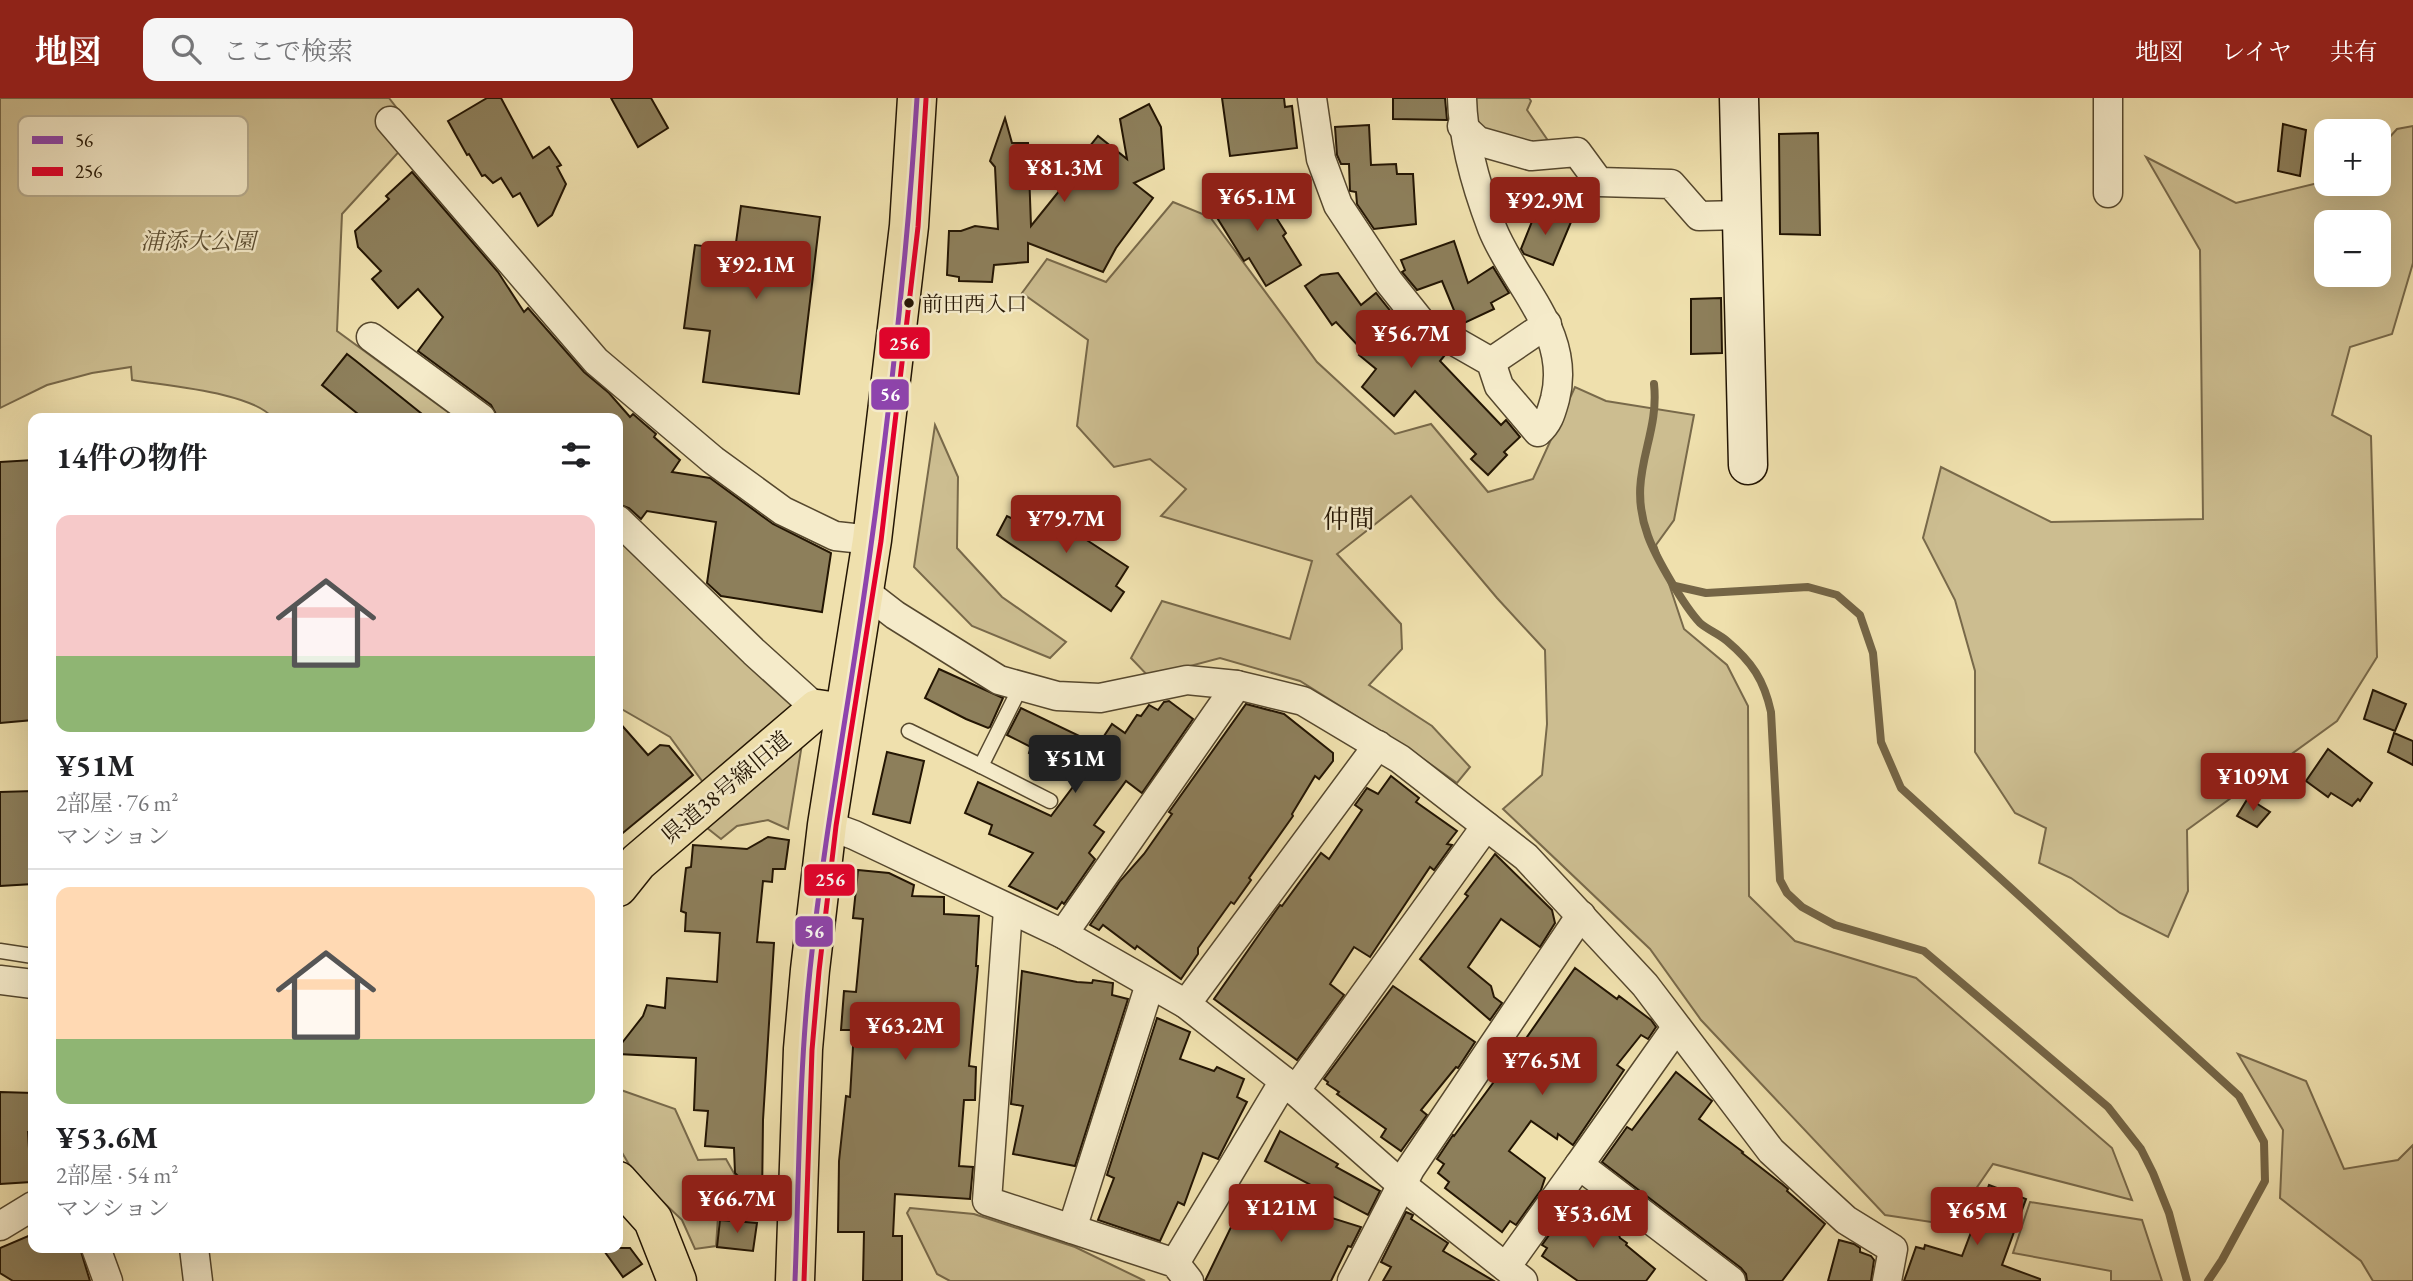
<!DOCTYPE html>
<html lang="ja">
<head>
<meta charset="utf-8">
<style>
	body { margin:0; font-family:"EB Garamond","Noto Serif JP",serif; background:#f6f6f6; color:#202124; height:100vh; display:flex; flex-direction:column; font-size:26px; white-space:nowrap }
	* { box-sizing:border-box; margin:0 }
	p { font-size:23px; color:#757577 }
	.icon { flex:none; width:38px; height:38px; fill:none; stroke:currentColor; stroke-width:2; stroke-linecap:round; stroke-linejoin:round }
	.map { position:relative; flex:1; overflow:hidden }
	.panel { position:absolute; left:28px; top:315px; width:595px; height:840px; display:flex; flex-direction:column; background:#fff; border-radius:14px; box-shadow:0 7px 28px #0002 }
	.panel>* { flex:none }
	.fabs { position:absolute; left:2314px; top:21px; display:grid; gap:14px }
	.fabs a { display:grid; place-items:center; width:77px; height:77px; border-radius:14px; background:#fff; box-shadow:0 7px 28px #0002; font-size:35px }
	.price { position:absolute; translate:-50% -60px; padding:0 16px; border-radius:7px; background:#8f2418; color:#fff; font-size:23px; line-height:46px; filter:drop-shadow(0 2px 4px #0008) }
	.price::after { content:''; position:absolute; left:50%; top:42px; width:21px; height:16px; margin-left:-10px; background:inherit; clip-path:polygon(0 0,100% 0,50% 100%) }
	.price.on { background:#222; color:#fff }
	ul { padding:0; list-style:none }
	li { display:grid; align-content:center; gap:14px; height:371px; padding:0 28px }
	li+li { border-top:2px solid #e0e0e0 }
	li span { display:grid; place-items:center; height:217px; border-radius:14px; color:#555 }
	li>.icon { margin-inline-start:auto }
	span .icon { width:126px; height:126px; fill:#fffc; stroke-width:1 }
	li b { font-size:30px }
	h2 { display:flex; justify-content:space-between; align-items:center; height:84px; padding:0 28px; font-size:30px }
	header { display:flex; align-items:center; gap:42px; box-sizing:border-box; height:98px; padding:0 35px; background:#8f2418; color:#fff }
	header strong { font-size:33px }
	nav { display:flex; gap:38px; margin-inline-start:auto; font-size:24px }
	.search { width:490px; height:63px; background:#f6f6f6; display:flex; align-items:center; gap:18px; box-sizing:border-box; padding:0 24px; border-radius:14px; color:#757577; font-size:26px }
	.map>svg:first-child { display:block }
	.green { fill:#ccbd90; stroke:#78694a; stroke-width:2; fill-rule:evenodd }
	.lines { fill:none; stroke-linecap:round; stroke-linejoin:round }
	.stream { stroke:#746546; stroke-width:8 }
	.building { fill:#8d7f5b; stroke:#231503; stroke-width:2 }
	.lane-casing { stroke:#56482e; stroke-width:17 }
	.street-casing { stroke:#56482e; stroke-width:31 }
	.secondary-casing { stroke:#231503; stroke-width:41 }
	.primary-casing { stroke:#231503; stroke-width:41 }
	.lane { stroke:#f5ebca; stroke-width:14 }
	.street { stroke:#f5ebca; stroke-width:28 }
	.secondary { stroke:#f5ebca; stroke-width:38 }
	.primary { stroke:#efe0ad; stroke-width:38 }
	.bus-1-casing { stroke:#f5ebca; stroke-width:10 }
	.bus-2-casing { stroke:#f5ebca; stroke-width:10 }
	.bus-1 { stroke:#8e44ad; stroke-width:5 }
	.bus-2 { stroke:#e4002b; stroke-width:5 }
	.bus-dot { fill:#231503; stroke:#f5ebca; stroke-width:2.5 }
	.labels { text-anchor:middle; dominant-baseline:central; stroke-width:5; stroke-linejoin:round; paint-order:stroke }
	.bus-label { font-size:21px; fill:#231503; stroke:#f5ebca; text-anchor:start }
	.park-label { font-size:23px; font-style:italic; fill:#5e5034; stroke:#f5ebca }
	.street-label { font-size:23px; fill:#231503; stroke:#f5ebca }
	.quarter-label { font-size:26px; fill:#231503; stroke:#f5ebca }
	.key { fill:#f5ebca; stroke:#b6ab8e; stroke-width:2 }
	.key-label { font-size:19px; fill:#231503 }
	.line-badge { stroke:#f5ebca; stroke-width:2.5 }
	.badge-label { font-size:19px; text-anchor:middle; font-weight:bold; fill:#fff }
</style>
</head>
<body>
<header>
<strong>地図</strong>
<div class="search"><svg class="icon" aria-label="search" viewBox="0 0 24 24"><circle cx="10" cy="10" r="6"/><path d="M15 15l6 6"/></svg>ここで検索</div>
<nav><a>地図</a><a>レイヤ</a><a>共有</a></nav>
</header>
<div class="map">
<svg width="2413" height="1183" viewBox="0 0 2413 1183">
	<rect width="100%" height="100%" fill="#efe0ad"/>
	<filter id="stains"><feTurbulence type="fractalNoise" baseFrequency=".00286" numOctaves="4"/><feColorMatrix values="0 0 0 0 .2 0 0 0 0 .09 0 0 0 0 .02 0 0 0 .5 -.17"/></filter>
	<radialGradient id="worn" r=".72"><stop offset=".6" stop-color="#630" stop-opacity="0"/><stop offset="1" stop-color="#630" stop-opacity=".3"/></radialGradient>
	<g class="green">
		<path d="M0 0H389L416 35 342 116 337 233 456 320H273C251 294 167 288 132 282L131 269 92 275 47 287 0 310Z"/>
		<path d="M1470 0H1529L1531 3 1527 12 1551 47 1507 41 1477 27Z"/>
		<path d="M2413 28V165L2392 236 2350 249 2332 317 2371 338 2377 559 2337 623 2187 732 2188 793 2168 839 2120 815 2071 780 2039 765 2046 730 2015 715 1975 654V573L1955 502 1923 440 1941 369 2051 424 2203 421 2200 152 2146 59 2236 105 2326 83V86H2378V52L2397 31ZM2326 124H2378V177H2326Z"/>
		<path d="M1173 104 1210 119 1317 264 1395 336 1431 326 1488 394 1533 381 1575 289 1606 303 1694 317 1674 422 1656 447 1684 531 1727 567 1748 608 1749 798 1795 843 1916 880 2112 1050 2132 1102 1993 1066 1951 1127 1885 1117 1701 922 1650 851 1503 711 1542 677 1547 626 1545 552 1497 500 1411 398 1337 456 1401 526 1402 551 1369 587 1432 628 1470 669 1457 685 1412 653 1300 583 1220 560 1149 579 1131 560 1162 503 1290 541 1312 463 1161 418 1186 391 1150 361 1114 369 1077 328 1088 242 1022 195 1047 161 1106 184Z"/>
		<path d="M935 327 958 379 957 450 1002 499 1066 544 1050 560 972 528 914 469Z"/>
		<path d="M618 440 791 605 804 634 788 731 768 722 737 728 721 741 697 722 718 705 670 639 618 609Z"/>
		<path d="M2238 956 2306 983 2344 1071 2398 1062 2413 1047V1183H2373L2361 1163 2280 1100 2283 1032Z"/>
		<path d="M618 991 675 1011 698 1062 726 1061 745 1095 718 1119 716 1148 695 1151 682 1122 636 1078 618 1048Z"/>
		<path d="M2030 1104 2142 1122 2162 1183H2111V1173L2013 1155Z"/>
		<path d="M910 1110 974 1116 1075 1149 1145 1183H950L937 1176 907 1115Z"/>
	</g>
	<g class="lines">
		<g class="stream">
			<path d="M1654 286C1660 342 1625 376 1648 438 1656 460 1684 508 1700 525 1708 532 1719 536 1727 543 1752 564 1764 582 1771 614L1780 782 1787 795 1802 809 1835 827 1924 853 2108 1009 2141 1051 2153 1075 2169 1115 2187 1183"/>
			<path d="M1675 488 1706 495 1808 489 1837 497 1860 517 1873 555 1881 644 1901 690 2239 998 2264 1044 2265 1083 2222 1162 2208 1183"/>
		</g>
	</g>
	<g class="building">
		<path d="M487 0H501L533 60 549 49 561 67 557 69 566 86 552 117 538 128 520 95 513 99 501 80 493 85 485 77 482 78 469 56 467 57 448 23Z"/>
		<path d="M611 0H651L668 30 638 49Z"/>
		<path d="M1222 0H1284L1285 9 1292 8 1297 50 1230 58Z"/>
		<path d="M1393 0H1445L1447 22 1393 21Z"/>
		<path d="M1149 6 1161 29 1164 71 1134 85 1153 100 1116 150 1103 174 1028 145V164L994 167 992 184 959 183V179L947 177 949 133H961L975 128 998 131 995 69 990 63 1005 20 1012 45H1028L1031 128 1085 61 1082 58 1098 38 1127 61 1120 21Z"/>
		<path d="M2283 26 2306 32 2300 78 2278 73Z"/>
		<path d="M1369 27 1371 67 1396 66 1397 76H1413L1416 126 1374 131 1357 106 1356 94 1350 93 1349 66H1341L1337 57 1335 29Z"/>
		<path d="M1818 35 1820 137 1780 136 1779 36Z"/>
		<path d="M412 74 498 174 524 214 528 210 584 274 609 295 630 319 633 316 656 336 654 339 680 362 672 374 710 380 773 426 831 455 822 514 721 498 707 485 716 424 647 413 641 421 629 410 618 406V320H498L491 307 418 253 443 219 418 191 398 210 372 181 381 173 358 149 355 133 389 101 386 98Z"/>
		<path d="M1253 83 1286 135 1283 138 1301 167 1266 188 1249 160 1244 163 1211 110Z"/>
		<path d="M741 108 820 119 799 296 703 284 710 233 684 230 695 147 735 152Z"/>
		<path d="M1537 111 1571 124 1553 167 1524 156 1521 151Z"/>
		<path d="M1454 143 1468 185 1493 169 1509 195 1491 205 1494 211 1460 227 1442 183 1417 192 1402 174 1405 172 1401 162Z"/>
		<path d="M1338 175 1361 207 1376 195 1408 235 1445 257 1440 263 1501 327 1506 322 1520 339 1504 354 1507 357 1488 377 1471 361 1476 356 1415 293 1394 318 1362 289 1376 271 1359 257 1363 253 1336 224 1332 227 1305 188 1321 177Z"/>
		<path d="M1721 200 1722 255 1691 256V201Z"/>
		<path d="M347 256 356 263 427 320H363L322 287Z"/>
		<path d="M33 362V622L0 625V364Z"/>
		<path d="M1030 405 1128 469 1116 488 1124 494 1111 513 997 437 1007 418 1017 423Z"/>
		<path d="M939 571 1003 600 990 629 988 630 966 621 925 600Z"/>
		<path d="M2373 592 2406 606 2395 633 2364 621Z"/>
		<path d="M1169 603 1193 621 1142 695 1126 683 1094 727 1104 734 1089 755 1095 761 1064 806 1062 804 1057 811 1009 788 1033 755 989 736 992 727 965 715 978 684 1051 718 1078 682 1029 655 1031 649 1007 637 1021 610 1098 647 1112 626 1125 635 1137 617 1141 618 1149 607 1158 612 1164 604Z"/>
		<path d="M1246 606 1284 616 1333 655V663L1319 681 1315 678 1292 716 1293 718 1249 780 1251 782 1234 806 1231 804 1198 850V856L1181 881 1137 848 1135 851 1103 827 1099 832 1090 827 1120 783 1144 756 1172 716 1169 714Z"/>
		<path d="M618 623 648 657 660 647 669 648 693 677 618 739Z"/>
		<path d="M2394 635 2413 643V667L2388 654Z"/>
		<path d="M2328 651 2372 685 2360 703 2358 701 2352 708 2331 695 2328 699 2306 683Z"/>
		<path d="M887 654 924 663 910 725 873 716Z"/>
		<path d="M1391 678 1419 700 1416 704 1457 733 1447 746 1452 747 1434 772 1430 769 1370 859 1354 849 1330 886 1344 897 1297 962 1214 901 1265 828 1280 807 1282 808 1321 755 1329 761 1362 712 1355 707 1367 690 1378 696Z"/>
		<path d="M33 693V786L0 788V694Z"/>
		<path d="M2248 700 2270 714 2257 729 2237 718Z"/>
		<path d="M768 739 789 742 785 771H773L772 784 763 783 757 844 774 845 763 1022 762 1102 735 1075 734 1050 705 1048 708 1013 694 1012 696 960 618 956V950L643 918 647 907 665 910 667 880 717 884 720 835 685 833 686 815 681 813 686 770 691 769 693 747 747 751Z"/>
		<path d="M1495 756 1552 812 1555 825 1540 849 1501 821 1468 869 1491 888 1494 899 1502 905 1490 922 1420 861 1468 798 1465 796Z"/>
		<path d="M858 772 889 775 914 787 912 798 944 799V816L979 818 976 868H978L969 968 976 969 975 1002H964L959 1068 973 1069 970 1101 895 1096 893 1138H902V1183H863L864 1134H838L839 1063 846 998 850 999 854 932H841L844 893 856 894 863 821 853 820Z"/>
		<path d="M1575 870 1617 901 1619 898 1651 922 1656 929 1648 941 1641 937 1617 967 1624 972 1573 1047 1558 1036 1557 1041 1531 1023 1509 1053 1545 1080 1541 1092 1516 1127 1510 1123 1502 1134 1445 1090 1449 1084 1438 1075 1444 1066 1437 1061 1453 1037 1454 1038 1496 981 1497 982Z"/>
		<path d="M1022 873 1077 884 1092 885 1093 882 1113 885 1112 897 1128 901 1075 1068 1013 1056 1023 1008 1011 1006Z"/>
		<path d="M1393 888 1475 944 1458 970 1456 969 1421 1012 1427 1017 1401 1053 1381 1039 1386 1031 1337 996 1339 994 1327 986 1328 984 1324 981Z"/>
		<path d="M1157 920 1190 934 1180 961 1214 973 1217 969 1244 981 1237 999 1247 1004 1218 1061 1203 1055 1184 1107 1178 1104 1160 1143 1098 1122 1114 1080 1107 1077Z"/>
		<path d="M1676 974 1712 1003 1699 1021 1743 1054 1742 1055 1782 1086 1788 1091 1787 1093 1825 1126 1782 1183H1747L1746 1176 1741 1170 1602 1064 1627 1029 1632 1032Z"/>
		<path d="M0 994 33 995V1034H28L31 1084 0 1086Z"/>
		<path d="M1280 1033 1338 1066 1336 1069 1380 1093 1368 1117 1265 1063Z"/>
		<path d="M1989 1087 2026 1101 2002 1167 2040 1181V1183H1904L1916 1149 1924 1151 1925 1147 1962 1158Z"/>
		<path d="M1248 1094 1361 1129 1351 1149 1348 1148 1331 1183H1205Z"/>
		<path d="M1574 1102 1618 1134 1620 1140 1627 1145 1626 1147 1655 1171 1646 1183H1578L1542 1158 1547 1150 1542 1147Z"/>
		<path d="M1406 1114 1413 1117 1411 1121 1448 1145 1443 1153 1494 1183H1383L1391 1169 1381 1164Z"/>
		<path d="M720 1122 757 1125 753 1153 717 1149Z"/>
		<path d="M33 1136V1150H80L90 1183H13L0 1175V1150Z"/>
		<path d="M1839 1142 1854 1146 1860 1150V1154L1871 1158 1874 1162 1871 1183H1828Z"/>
		<path d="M602 1150H630L642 1166 623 1179Z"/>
	</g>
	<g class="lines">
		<g class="lane-casing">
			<g id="lane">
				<path d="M909 633 981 668 1021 588"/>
				<path d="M981 668 1050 703"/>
				<path d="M0 853 33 858"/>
			</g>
		</g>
		<g class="street-casing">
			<g id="street">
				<path d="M1312 0 1321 61 1338 107 1389 184 1421 224 1491 264 1499 288 1538 334C1549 324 1551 315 1555 301 1572 234 1515 188 1492 130 1476 88 1463 44 1462 0"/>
				<path d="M390 23 596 263 713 362 783 413 835 438 872 442"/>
				<path d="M1462 28 1478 43 1531 58 1577 54 1599 84 1671 86 1699 118 1742 117"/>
				<path d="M2108 95V0"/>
				<path d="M371 239 481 320"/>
				<path d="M1491 264 1547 226"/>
				<path d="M618 422 754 554 817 611"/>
				<path d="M864 493 895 517 999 582 1057 598 1100 600 1187 582 1237 587 1303 603 1400 661 1526 759 1645 887 1771 1053 1846 1122 1893 1151 1887 1183"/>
				<path d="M827 727 854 737 1063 836 1186 906 1284 983 1402 1087 1523 1183"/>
				<path d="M1008 812 987 1103 1175 1165 1189 1183"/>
				<path d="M1063 836 1237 587"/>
				<path d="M0 882 33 886"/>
				<path d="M1186 906 1378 647"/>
				<path d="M1676 930 1579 1067 1731 1183"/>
				<path d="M1295 993 1486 728"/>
				<path d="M0 1128 33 1108"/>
				<path d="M1072 1131 1150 886"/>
				<path d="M96 1150 108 1183"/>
				<path d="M194 1150 198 1183"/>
				<path d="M1175 1165 1284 983"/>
				<path d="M1506 1169 1579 1067"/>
				<path d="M1352 1183 1410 1071 1581 817"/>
			</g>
		</g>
		<g class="secondary-casing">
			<path id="secondary" d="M1739 0 1748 367"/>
		</g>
		<g class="primary-casing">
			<g id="primary">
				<path d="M618 789 638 764 817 611 844 615"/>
				<path d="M618 1083 653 1122 677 1183"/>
				<path d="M795 1183 803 951 810 872 827 727 872 442 909 128 917 0"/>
			</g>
		</g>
		<use href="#lane" class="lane"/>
		<use href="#street" class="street"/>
		<use href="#secondary" class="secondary"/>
		<use href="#primary" class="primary"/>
		<g class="bus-1-casing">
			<path id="bus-1" d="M795 1183C799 1079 799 976 810 872 825 727 853 585 872 440 892 294 908 147 917 0"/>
		</g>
		<g class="bus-2-casing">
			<path id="bus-2" d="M804 1183 812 952 819 873 836 728 881 443 918 129 926 1"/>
		</g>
		<use href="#bus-1" class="bus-1"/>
		<use href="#bus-2" class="bus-2"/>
	</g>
	<circle class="bus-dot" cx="909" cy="205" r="6"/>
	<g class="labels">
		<g class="bus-label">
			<text x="922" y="205">前田西入口</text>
		</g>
		<g class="park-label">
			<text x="198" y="143">浦添大公園</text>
		</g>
		<g class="street-label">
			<text transform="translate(726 689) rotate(-40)">県道38号線旧道</text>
		</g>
		<g class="quarter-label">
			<text x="1349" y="421">仲間</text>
		</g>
	</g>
	<rect x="18" y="18" width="230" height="80" rx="10" class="key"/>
	<rect x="32" y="38" width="31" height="8" fill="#8e44ad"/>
	<rect x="32" y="69" width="31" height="9" fill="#e4002b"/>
	<g class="key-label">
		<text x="75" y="49">56</text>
		<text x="75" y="80">256</text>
	</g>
	<g class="line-badge">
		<rect x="878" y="228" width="53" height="34" rx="7" fill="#e4002b"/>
		<rect x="870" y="280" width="40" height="33" rx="7" fill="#8e44ad"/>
		<rect x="803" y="765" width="53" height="34" rx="7" fill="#e4002b"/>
		<rect x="794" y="817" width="40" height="33" rx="7" fill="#8e44ad"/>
	</g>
	<g class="badge-label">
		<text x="904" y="252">256</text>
		<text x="890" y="303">56</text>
		<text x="830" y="788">256</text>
		<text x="814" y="840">56</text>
	</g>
	<rect width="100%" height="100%" filter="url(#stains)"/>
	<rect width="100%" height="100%" fill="url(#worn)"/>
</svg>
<div class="fabs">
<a>+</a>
<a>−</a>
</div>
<b class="price" style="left:1064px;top:106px">¥81.3M</b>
<b class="price" style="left:1257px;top:135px">¥65.1M</b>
<b class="price" style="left:1545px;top:139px">¥92.9M</b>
<b class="price" style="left:756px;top:203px">¥92.1M</b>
<b class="price" style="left:1411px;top:272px">¥56.7M</b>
<b class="price" style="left:1066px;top:457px">¥79.7M</b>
<b class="price on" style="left:1075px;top:697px">¥51M</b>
<b class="price" style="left:2253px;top:715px">¥109M</b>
<b class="price" style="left:905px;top:964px">¥63.2M</b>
<b class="price" style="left:1542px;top:999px">¥76.5M</b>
<b class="price" style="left:737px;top:1137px">¥66.7M</b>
<b class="price" style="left:1281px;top:1146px">¥121M</b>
<b class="price" style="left:1977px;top:1149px">¥65M</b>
<b class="price" style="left:1593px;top:1152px">¥53.6M</b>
<section class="panel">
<h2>14件の物件<svg class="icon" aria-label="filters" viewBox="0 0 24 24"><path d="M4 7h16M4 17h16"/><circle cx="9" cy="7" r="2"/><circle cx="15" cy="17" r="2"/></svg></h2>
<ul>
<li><span style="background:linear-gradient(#f6c9c9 65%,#8fb573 0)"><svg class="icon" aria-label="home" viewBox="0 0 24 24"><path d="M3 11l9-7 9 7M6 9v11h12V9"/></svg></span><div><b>¥51M</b><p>2部屋 · 76 m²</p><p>マンション</p></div></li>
<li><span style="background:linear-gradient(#ffd9b3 70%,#8fb573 0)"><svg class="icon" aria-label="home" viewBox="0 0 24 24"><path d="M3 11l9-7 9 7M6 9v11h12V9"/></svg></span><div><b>¥53.6M</b><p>2部屋 · 54 m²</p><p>マンション</p></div></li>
</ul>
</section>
</div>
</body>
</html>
